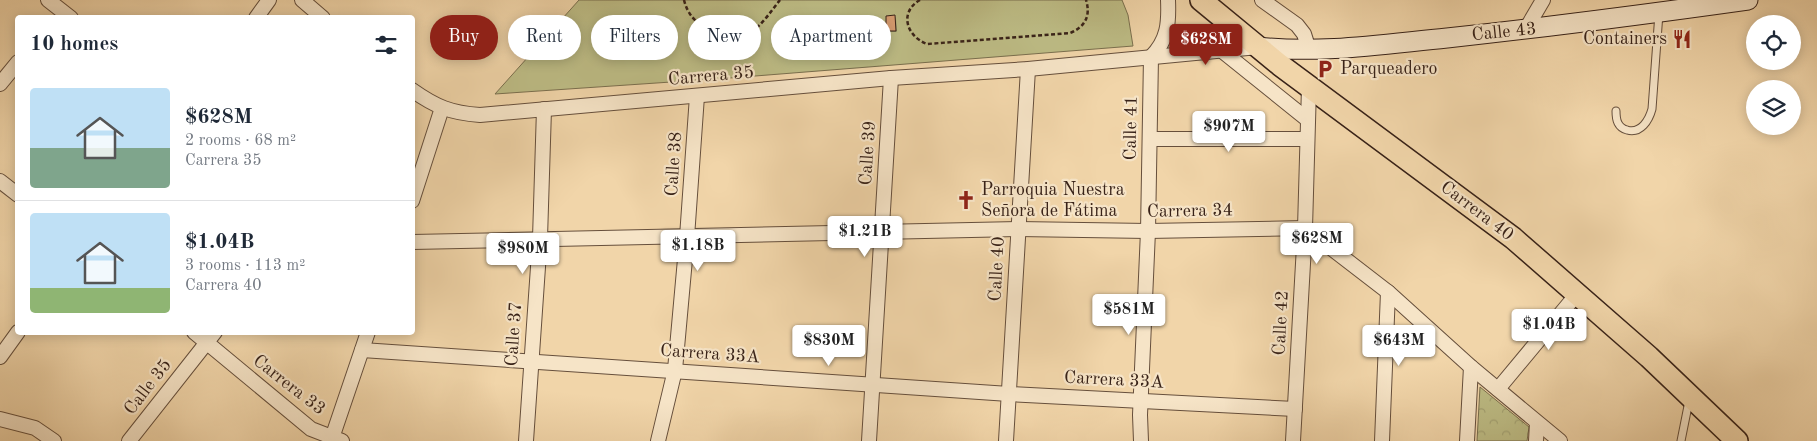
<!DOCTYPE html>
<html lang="en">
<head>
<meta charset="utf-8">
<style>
	body { margin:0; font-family:"Old Standard TT",serif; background:#f2f2f3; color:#1f2937; height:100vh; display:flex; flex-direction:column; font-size:19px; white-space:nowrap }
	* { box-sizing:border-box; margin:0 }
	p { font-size:16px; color:#747a83 }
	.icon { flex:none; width:28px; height:28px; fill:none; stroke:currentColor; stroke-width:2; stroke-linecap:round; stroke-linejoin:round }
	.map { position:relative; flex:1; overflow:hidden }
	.drawer { position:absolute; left:15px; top:15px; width:400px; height:320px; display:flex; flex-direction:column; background:#fff; border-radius:5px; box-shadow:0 2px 12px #0003 }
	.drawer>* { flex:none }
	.top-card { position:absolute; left:430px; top:15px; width:475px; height:45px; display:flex; gap:10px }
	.tools { position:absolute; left:1746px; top:15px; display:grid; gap:10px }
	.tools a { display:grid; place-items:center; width:55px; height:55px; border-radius:50%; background:#fff; box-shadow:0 2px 12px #0003; font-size:25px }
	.price { position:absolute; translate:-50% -42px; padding:0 11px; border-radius:5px; background:#fff; color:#222; font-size:16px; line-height:32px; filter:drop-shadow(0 1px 2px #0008) }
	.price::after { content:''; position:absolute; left:50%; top:30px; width:15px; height:11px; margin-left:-8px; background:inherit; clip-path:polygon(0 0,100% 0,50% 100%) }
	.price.on { background:#8f2418; color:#fff }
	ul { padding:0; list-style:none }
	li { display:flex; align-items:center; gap:15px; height:125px; padding:0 15px }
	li+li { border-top:1px solid #e0e1e3 }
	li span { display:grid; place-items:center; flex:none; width:140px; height:100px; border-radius:5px; color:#555 }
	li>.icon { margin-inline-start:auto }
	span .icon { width:60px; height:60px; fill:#fffc; stroke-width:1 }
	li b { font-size:21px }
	h2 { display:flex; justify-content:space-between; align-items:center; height:60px; padding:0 15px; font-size:21px }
	.chip { padding:0 18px; border-radius:22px; background:#fff; box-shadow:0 2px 12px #0003; font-size:18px; line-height:45px }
	.chip.on { background:#8f2418; color:#fff }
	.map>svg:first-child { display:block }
	.park { fill:url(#park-crowns); stroke:#7a6f4e }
	.pitch { fill:#bdbc85; stroke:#7a6f4e }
	.shadow { fill:#0003 }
	.building { fill:#da9e72; stroke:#382218 }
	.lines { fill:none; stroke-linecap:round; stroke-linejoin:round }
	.lane-casing { stroke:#664f3c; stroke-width:9 }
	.street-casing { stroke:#664f3c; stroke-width:16 }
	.secondary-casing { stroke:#382218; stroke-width:21 }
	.primary-casing { stroke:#382218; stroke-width:24 }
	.path { stroke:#382218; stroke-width:2.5; stroke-dasharray:4 2.5; stroke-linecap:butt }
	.lane { stroke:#f6e4c7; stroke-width:7 }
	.street { stroke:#f6e4c7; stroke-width:14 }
	.secondary { stroke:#f6e4c7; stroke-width:19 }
	.primary { stroke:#f1d5a9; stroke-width:21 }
	.labels { text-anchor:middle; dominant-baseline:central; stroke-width:4.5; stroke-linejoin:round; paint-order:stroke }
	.street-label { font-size:18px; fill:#382218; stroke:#f6e4c7 }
	.poi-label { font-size:18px; fill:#382218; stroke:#f6e4c7; text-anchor:start }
</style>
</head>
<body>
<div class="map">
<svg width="1817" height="441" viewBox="0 0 1817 441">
	<defs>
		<pattern id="park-crowns" width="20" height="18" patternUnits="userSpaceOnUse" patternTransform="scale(1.25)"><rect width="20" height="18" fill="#bdbc85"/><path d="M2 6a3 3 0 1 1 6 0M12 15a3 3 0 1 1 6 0" fill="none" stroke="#a3a172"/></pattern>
	</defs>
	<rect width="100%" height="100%" fill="#f1d5a9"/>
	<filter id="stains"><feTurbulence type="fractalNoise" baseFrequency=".004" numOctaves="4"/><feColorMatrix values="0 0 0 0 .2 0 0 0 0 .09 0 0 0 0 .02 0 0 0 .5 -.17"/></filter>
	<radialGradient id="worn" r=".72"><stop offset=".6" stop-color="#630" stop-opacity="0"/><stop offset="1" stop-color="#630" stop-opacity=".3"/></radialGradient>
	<path class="park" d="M1480 387 1529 427 1527 441H1477Z"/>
	<path class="pitch" d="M579 0H1122L1128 15 1133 46 730 78 495 94Z"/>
	<path class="shadow" d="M895 17 896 18 897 32H889L888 30Z"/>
	<path class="building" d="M895 15 896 31H886V16Z"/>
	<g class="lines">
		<g class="lane-casing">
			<g id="lane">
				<path d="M1616 111C1616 114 1616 119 1618 123 1620 127 1623 129 1627 130 1641 134 1649 120 1652 109L1659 13"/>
				<path d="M1681 441 1689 401"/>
			</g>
		</g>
		<g class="street-casing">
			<g id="street">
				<path d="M48 0 71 18"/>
				<path d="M302 0 323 18"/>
				<path d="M1262 0 1297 25 1304 34 1309 50"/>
				<path d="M256 18 269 0"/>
				<path d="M1526 29 1543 0"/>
				<path d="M1221 50 1308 120"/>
				<path d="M0 84 18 62"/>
				<path d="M412 90C436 107 451 113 480 115L891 78 1028 69 1258 47"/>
				<path d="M1150 139H1307"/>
				<path d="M0 181 18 195"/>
				<path d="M412 201 442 108"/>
				<path d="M412 242 1018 229 1148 231 1305 228 1388 292 1471 367 1560 441"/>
				<path d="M194 332 311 429 342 441"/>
				<path d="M362 350 1009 394 1295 409"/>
				<path d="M0 357 18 332"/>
				<path d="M1498 389 1577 294"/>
				<path d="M0 419 35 428 54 441"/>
				<path d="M129 441 215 332"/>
				<path d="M331 441 368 332"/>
				<path d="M526 441 540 238 544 109"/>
				<path d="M658 441 675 370 687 237 697 96"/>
				<path d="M869 441 891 78"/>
				<path d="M1006 441 1028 69"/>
				<path d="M1141 441 1140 415 1148 231 1151 57C1168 40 1169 23 1168 0"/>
				<path d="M1293 441 1305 228 1309 87"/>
				<path d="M1382 441 1388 292"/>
				<path d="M1467 441 1471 367"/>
				<path d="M1536 441 1537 423"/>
			</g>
		</g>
		<g class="secondary-casing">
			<path id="secondary" d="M1258 47C1321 54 1384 44 1447 38 1548 27 1648 14 1748 0"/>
		</g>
		<g class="primary-casing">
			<path id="primary" d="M1201 0 1280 65 1513 238 1649 357 1737 441"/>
		</g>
		<g class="path">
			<path d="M684 0C689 21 706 31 726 35 734 36 741 38 748 34 761 27 771 11 780 0"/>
			<path d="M920 0C899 12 906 36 927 44L1070 33C1085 27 1091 16 1086 0"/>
		</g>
		<use href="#lane" class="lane"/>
		<use href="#street" class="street"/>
		<use href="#secondary" class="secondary"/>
		<use href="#primary" class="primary"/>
	</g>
	<defs>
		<g id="restaurant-bare" transform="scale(1.5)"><path d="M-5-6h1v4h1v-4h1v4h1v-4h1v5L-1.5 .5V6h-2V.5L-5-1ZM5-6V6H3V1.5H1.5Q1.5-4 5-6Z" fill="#8f2418" stroke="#f6e4c7" stroke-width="2.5" paint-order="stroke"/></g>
		<g id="parking-bare" transform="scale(1.5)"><path d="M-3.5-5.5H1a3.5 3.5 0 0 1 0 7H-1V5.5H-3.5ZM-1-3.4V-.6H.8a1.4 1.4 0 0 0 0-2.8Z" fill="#8f2418" stroke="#f6e4c7" stroke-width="2.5" paint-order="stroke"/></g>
		<g id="church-bare" transform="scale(1.5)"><path d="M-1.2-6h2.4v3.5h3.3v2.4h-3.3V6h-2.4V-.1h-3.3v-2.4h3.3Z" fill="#8f2418" stroke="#f6e4c7" stroke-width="2.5" paint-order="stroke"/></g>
	</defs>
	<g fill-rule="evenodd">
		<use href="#restaurant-bare" x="1682" y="39"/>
		<use href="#parking-bare" x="1325" y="69"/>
		<use href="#church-bare" x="966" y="200"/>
	</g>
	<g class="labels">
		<g class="street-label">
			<text transform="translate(1504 32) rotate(-6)">Calle 43</text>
			<text transform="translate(711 76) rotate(-5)">Carrera 35</text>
			<text transform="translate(1131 128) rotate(-89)">Calle 41</text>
			<text transform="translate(868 153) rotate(-86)">Calle 39</text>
			<text transform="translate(674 164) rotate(-86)">Calle 38</text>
			<text transform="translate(1190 211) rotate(-1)">Carrera 34</text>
			<text transform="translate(1477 211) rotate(37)">Carrera 40</text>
			<text transform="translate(997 269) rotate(-87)">Calle 40</text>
			<text transform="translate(1281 323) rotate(-87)">Calle 42</text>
			<text transform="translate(514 334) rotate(-86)">Calle 37</text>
			<text transform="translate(710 354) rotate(4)">Carrera 33A</text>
			<text transform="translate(1114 380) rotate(3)">Carrera 33A</text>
			<text transform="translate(289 385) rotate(38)">Carrera 33</text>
			<text transform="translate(148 387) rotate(-52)">Calle 35</text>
		</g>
		<g class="poi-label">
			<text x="1667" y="39" text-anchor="end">Containers</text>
			<text x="1340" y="69">Parqueadero</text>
			<text x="981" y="190">Parroquia Nuestra<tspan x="981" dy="21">Señora de Fátima</tspan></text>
		</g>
	</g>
	<rect width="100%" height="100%" filter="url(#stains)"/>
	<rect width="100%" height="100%" fill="url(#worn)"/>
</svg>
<div class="tools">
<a><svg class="icon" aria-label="locate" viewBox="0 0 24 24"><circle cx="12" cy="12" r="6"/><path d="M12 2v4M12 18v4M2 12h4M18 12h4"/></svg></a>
<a><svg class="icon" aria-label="layers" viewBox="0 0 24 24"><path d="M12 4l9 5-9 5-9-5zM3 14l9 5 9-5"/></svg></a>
</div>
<b class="price on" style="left:1206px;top:66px">$628M</b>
<b class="price" style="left:1229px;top:153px">$907M</b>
<b class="price" style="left:865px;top:258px">$1.21B</b>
<b class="price" style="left:1317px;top:265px">$628M</b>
<b class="price" style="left:698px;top:272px">$1.18B</b>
<b class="price" style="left:523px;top:275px">$980M</b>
<b class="price" style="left:1129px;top:336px">$581M</b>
<b class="price" style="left:1549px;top:351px">$1.04B</b>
<b class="price" style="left:829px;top:367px">$830M</b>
<b class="price" style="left:1399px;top:367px">$643M</b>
<div class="top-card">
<a class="chip on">Buy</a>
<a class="chip">Rent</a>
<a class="chip">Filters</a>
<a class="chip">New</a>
<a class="chip">Apartment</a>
</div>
<section class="drawer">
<h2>10 homes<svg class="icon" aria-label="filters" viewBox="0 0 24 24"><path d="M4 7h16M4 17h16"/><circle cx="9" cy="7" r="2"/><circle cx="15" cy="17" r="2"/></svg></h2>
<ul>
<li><span style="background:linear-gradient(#bfe0f5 60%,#7fa58c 0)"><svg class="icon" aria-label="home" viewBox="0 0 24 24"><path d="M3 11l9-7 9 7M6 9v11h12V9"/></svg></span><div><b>$628M</b><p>2 rooms · 68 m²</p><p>Carrera 35</p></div></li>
<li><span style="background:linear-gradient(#bfe0f5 75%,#8fb573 0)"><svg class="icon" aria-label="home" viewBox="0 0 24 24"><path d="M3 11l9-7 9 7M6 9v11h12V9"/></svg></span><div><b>$1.04B</b><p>3 rooms · 113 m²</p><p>Carrera 40</p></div></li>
</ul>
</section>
</div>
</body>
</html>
